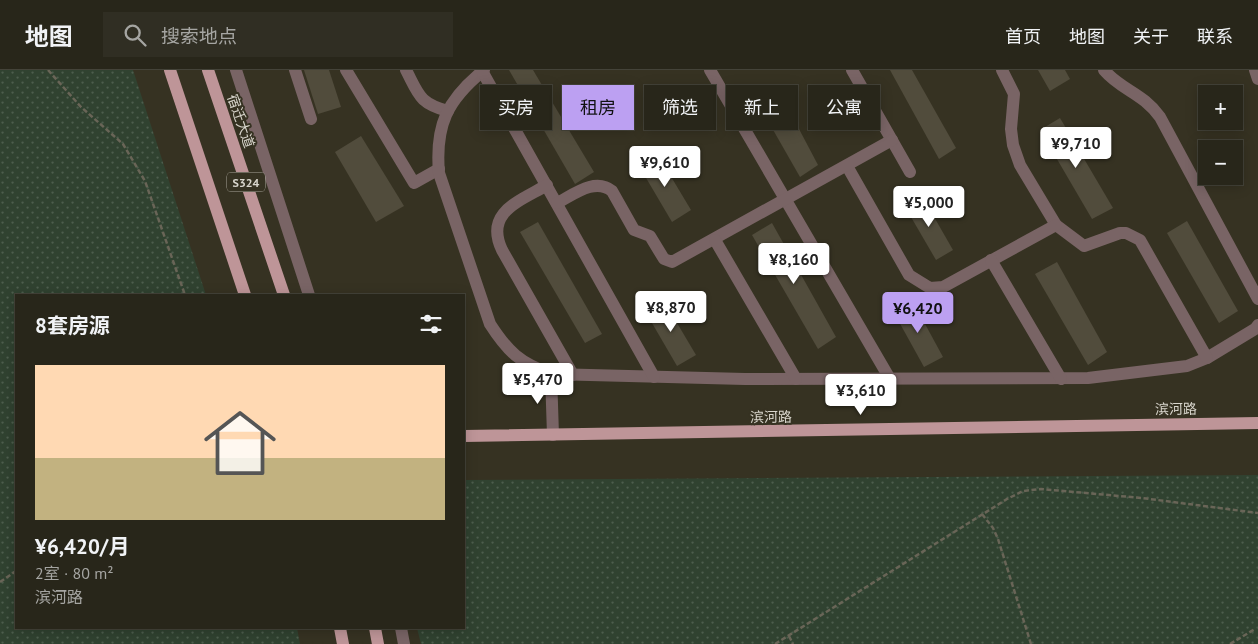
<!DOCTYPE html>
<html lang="zh">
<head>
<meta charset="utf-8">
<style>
	body { margin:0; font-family:"PT Sans","Noto Sans SC",sans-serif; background:#302e23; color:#f1f3f6; height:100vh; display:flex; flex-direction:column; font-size:19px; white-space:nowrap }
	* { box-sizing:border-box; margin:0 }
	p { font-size:16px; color:#a5a5a2 }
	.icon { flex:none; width:28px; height:28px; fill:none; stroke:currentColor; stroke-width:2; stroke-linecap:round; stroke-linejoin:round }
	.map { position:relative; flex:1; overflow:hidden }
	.panel { position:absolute; left:15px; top:224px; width:450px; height:335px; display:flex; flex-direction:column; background:#28261a; border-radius:0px; box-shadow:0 2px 12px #0003,0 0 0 1px #444339 }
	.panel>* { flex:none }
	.banner { position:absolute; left:480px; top:15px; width:475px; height:45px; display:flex; gap:10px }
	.buttons { position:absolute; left:1198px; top:15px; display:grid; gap:10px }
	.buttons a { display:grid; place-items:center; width:45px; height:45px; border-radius:0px; background:#28261a; box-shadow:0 2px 12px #0003,0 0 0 1px #444339; font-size:25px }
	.price { position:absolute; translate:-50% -42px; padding:0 11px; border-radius:5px; background:#fff; color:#222; font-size:16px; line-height:32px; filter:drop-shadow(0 1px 2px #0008) }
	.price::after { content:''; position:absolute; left:50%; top:30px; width:15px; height:11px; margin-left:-8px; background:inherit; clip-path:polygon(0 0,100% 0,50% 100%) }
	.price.current { background:#bca0f2; color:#111 }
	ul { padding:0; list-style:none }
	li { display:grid; align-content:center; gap:10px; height:265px; padding:0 20px }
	li span { display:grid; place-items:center; height:155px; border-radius:0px; color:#555 }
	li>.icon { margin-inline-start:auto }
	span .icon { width:90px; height:90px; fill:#fffc; stroke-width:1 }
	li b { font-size:21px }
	h2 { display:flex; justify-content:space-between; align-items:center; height:60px; padding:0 20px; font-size:21px }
	.tag { padding:0 18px; border-radius:0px; background:#28261a; box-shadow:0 2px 12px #0003,0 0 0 1px #444339; font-size:18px; line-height:45px }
	.tag.current { background:#bca0f2; color:#111 }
	header { display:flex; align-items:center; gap:30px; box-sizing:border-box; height:70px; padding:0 25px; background:#28261a; border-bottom:1px solid #444339 }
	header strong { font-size:24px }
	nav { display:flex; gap:28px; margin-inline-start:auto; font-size:18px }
	.search { width:350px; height:45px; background:#302e23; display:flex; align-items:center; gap:12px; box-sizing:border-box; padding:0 18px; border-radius:0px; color:#a5a5a2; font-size:19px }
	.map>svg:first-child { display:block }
	.grass { fill:url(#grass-dots) }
	.building { fill:#514c3c }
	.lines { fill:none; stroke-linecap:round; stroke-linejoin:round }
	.path { stroke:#696557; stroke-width:2.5; stroke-dasharray:5 2.5; stroke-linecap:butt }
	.minor { stroke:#796465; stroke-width:12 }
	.major { stroke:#be9598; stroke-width:12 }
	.labels { text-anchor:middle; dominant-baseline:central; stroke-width:4; stroke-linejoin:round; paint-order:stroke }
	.shield { fill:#363222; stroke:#a8a59a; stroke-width:1 }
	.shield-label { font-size:12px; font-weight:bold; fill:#d9d6cd }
	.street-label { font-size:14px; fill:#d9d6cd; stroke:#363222 }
</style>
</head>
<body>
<header>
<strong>地图</strong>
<div class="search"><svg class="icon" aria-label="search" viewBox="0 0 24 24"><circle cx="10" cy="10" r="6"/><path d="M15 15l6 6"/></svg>搜索地点</div>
<nav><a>首页</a><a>地图</a><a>关于</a><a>联系</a></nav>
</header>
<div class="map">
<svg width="1258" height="574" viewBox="0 0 1258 574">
	<defs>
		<pattern id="grass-dots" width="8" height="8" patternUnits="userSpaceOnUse" patternTransform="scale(1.25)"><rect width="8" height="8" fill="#304230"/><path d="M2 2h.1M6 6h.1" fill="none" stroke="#4d5d4d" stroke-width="1.8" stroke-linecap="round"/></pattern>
	</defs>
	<rect width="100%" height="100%" fill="#363222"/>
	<g class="grass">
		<path d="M0 0H133L206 225H16V558H297L300 574H0Z"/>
		<path d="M1258 405V574H421L417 558H464V410Z"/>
	</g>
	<g class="building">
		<path d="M304 0H329L341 37 318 44Z"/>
		<path d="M509 0H533L594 102 575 114Z"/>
		<path d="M890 0H912L956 78 939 89Z"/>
		<path d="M1038 0H1065L1070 9 1050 21Z"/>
		<path d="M789 40 818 95 800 107 768 51Z"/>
		<path d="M1060 48 1113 138 1092 149 1040 60Z"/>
		<path d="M361 66 404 136 376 152 335 82Z"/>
		<path d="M658 85 691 140 672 152 639 96Z"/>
		<path d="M922 126 953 180 936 190 904 135Z"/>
		<path d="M1187 151 1238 241 1219 253 1167 163Z"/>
		<path d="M538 152 602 264 585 273 520 162Z"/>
		<path d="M772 153 836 267 818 279 752 165Z"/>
		<path d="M1057 192 1107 282 1088 295 1035 204Z"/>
		<path d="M912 230 943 287 924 297 893 241Z"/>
		<path d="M664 231 696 285 677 296 645 241Z"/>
	</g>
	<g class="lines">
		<g class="path">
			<path d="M48 0 81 37 123 74 145 111 185 225"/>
			<path d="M982 444 993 458 998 469 1031 574"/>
			<path d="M0 512 16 501"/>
			<path d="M789 566 793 574"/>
			<path d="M775 574 1007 429 1023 421 1041 419 1142 428 1258 443"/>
			<path d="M1230 574 1255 559"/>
		</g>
		<g class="minor">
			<path d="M236 0 309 225"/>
			<path d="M295 0 311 49"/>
			<path d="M346 0 414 113 439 99"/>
			<path d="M406 0C419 25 419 33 448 41"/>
			<path d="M484 0C447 30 435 55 439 103L490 254C508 282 520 293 551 304L745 309 1088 308 1187 296 1207 288 1255 259 1258 255"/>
			<path d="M710 0 890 309"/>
			<path d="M852 0 910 102"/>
			<path d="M1002 0 1014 24 1011 59 1013 75 1020 95 1056 155 1084 176 1120 163H1126L1140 170 1207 288"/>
			<path d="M1104 0C1121 20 1143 23 1160 47L1258 229"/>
			<path d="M1255 0 1258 9"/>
			<path d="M482 1 654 307"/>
			<path d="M847 96 909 205 930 218 943 217 1056 155"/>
			<path d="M547 115C520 131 484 142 502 180L573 305"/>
			<path d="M557 133C573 125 595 107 612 121L634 160 650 166 664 189 672 192 892 70"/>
			<path d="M715 170 796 309"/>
			<path d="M991 190 1061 309"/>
			<path d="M551 304 553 365"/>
			<path d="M401 558 404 574"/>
		</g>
		<g class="major">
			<path d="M170 0 245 225"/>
			<path d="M208 0 284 225"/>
			<path d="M464 366 1258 353"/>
			<path d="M340 558 343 574"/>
			<path d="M375 558 378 574"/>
		</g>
	</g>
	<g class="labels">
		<rect class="shield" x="227" y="102.5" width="38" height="19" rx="4"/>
		<g class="shield-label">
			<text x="246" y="112">S324</text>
		</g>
		<g class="street-label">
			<text transform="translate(241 51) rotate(71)">宿迁大道</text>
			<text transform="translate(1176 339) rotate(-1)">滨河路</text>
			<text transform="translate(771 347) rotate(-1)">滨河路</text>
		</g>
	</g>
</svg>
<div class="buttons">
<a>+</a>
<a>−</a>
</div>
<b class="price" style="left:1076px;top:99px">¥9,710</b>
<b class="price" style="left:665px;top:118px">¥9,610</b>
<b class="price" style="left:929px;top:158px">¥5,000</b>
<b class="price" style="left:794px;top:215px">¥8,160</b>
<b class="price" style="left:671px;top:263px">¥8,870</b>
<b class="price current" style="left:918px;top:264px">¥6,420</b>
<b class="price" style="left:538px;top:335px">¥5,470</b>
<b class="price" style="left:861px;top:346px">¥3,610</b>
<div class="banner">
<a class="tag">买房</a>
<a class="tag current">租房</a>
<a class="tag">筛选</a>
<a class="tag">新上</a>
<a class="tag">公寓</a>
</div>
<section class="panel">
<h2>8套房源<svg class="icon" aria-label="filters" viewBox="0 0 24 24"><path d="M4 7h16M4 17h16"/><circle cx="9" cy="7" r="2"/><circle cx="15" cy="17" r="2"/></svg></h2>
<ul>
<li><span style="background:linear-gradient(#ffd9b3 60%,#c2b280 0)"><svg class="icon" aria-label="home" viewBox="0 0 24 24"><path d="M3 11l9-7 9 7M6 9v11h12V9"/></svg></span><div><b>¥6,420/月</b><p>2室 · 80 m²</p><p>滨河路</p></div></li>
</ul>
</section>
</div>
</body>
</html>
